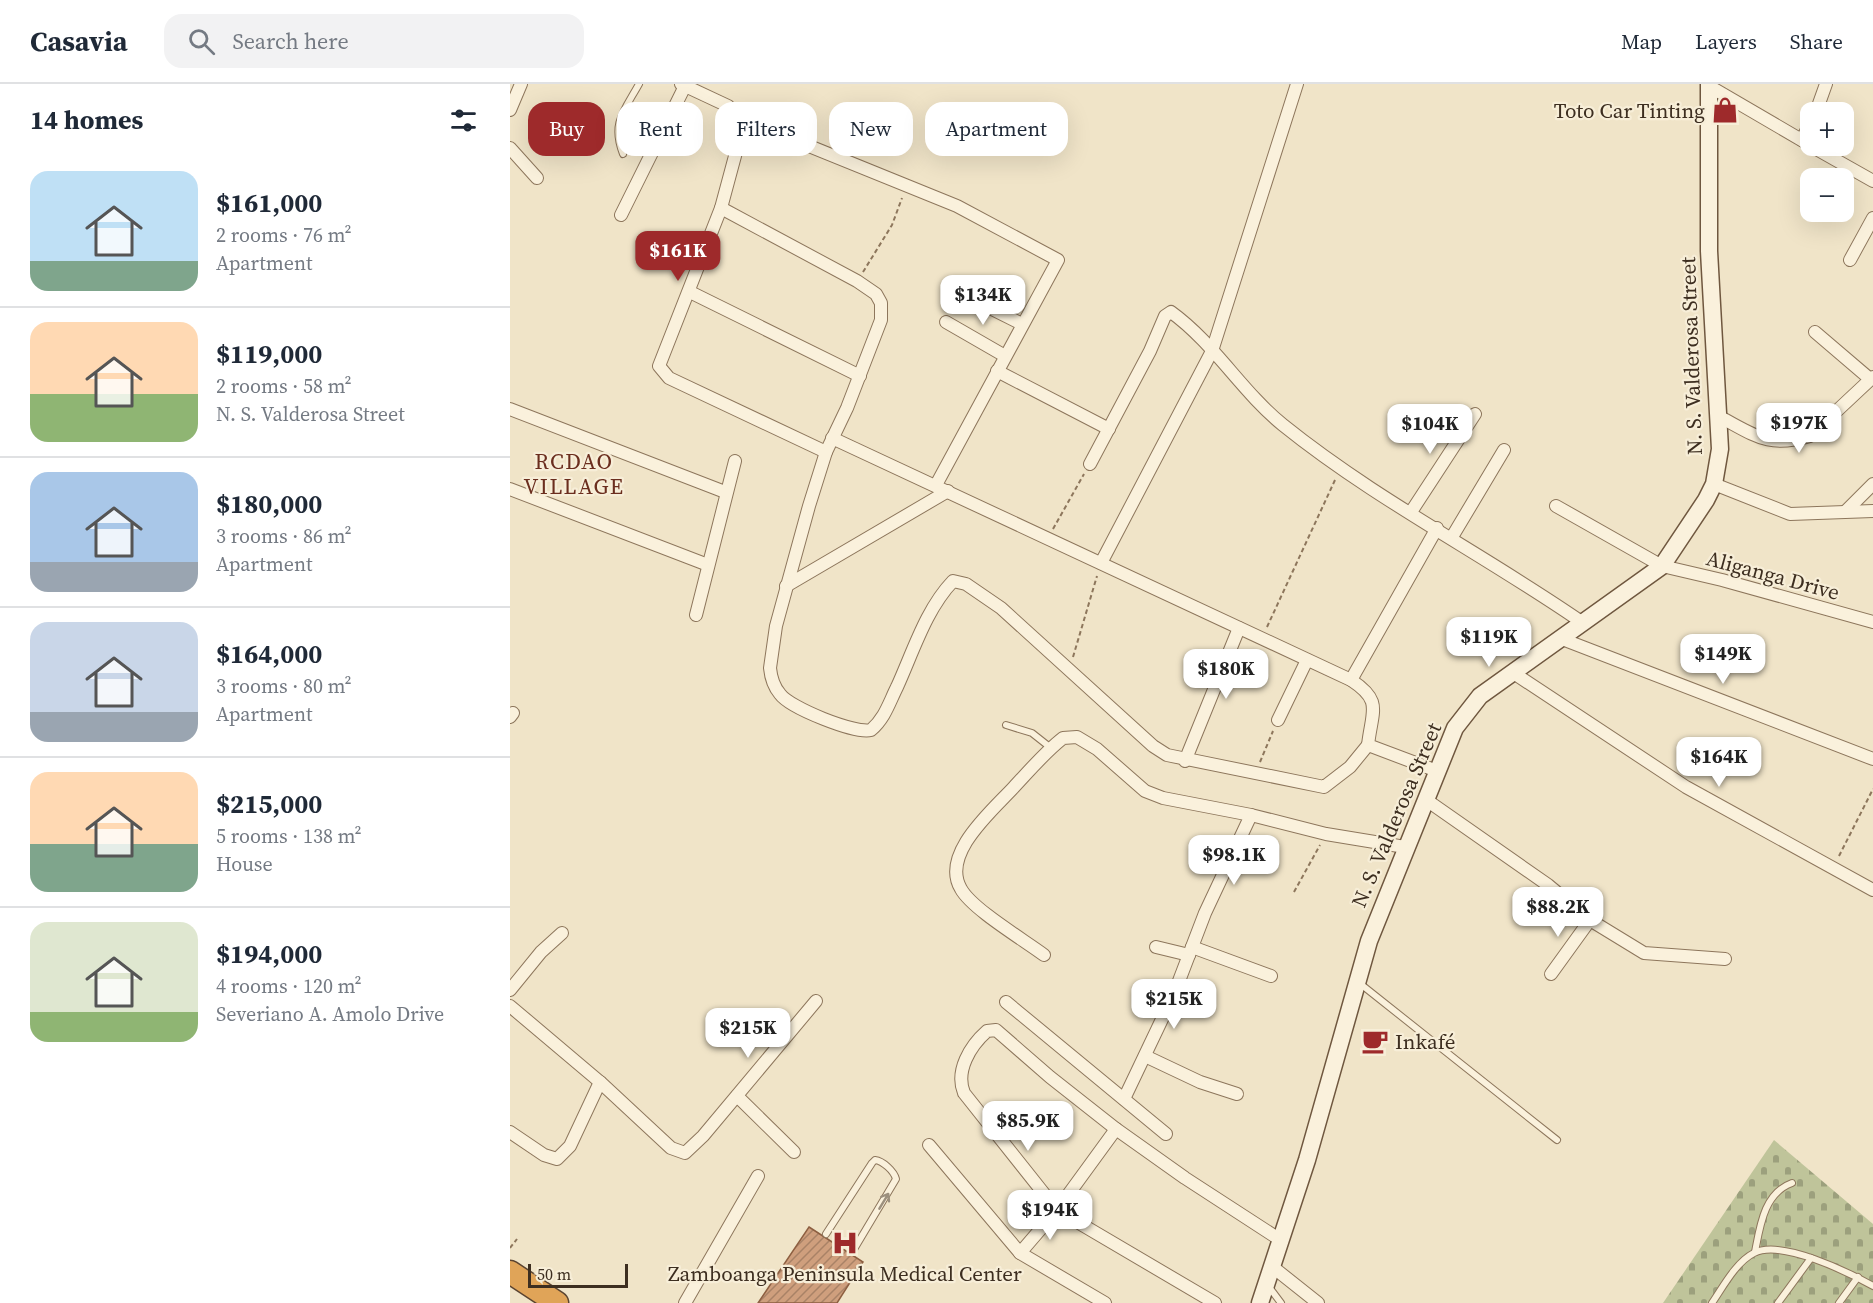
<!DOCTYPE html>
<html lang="en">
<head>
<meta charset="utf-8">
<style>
	body { margin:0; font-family:"Source Serif 4",serif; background:#f2f2f3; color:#1f2937; height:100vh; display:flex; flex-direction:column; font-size:22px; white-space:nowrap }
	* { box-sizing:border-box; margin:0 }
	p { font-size:20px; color:#747a83 }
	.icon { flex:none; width:33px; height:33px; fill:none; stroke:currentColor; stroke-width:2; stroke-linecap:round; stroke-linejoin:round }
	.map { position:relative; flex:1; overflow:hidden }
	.side { display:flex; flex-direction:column; background:#fff; width:510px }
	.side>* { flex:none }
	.guide { position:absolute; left:18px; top:18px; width:570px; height:54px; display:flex; gap:12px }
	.controls { position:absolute; left:1290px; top:18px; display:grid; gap:12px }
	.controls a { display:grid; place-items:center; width:54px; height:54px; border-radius:12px; background:#fff; box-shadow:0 6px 24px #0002; font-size:30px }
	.scale { position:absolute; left:18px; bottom:15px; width:100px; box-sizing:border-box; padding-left:6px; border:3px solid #3d2e20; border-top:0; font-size:16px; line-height:21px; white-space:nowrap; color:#3d2e20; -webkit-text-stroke:4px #f7eed8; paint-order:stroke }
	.price { position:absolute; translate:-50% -51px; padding:0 14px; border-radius:12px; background:#fff; color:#222; font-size:20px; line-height:39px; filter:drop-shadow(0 2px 3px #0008) }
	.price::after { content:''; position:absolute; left:50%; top:36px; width:18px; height:14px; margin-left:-9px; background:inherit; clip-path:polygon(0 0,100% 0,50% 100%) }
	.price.selected { background:#9e2a2b; color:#fff }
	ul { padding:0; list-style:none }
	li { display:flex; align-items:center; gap:18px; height:150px; padding:0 30px }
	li+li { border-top:2px solid #e0e1e3 }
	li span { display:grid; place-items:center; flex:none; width:168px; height:120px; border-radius:18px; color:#555 }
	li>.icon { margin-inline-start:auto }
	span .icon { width:72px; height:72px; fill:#fffc; stroke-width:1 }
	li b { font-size:26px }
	h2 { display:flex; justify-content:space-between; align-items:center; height:72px; padding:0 30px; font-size:26px }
	.pill { padding:0 21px; border-radius:18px; background:#fff; box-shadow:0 6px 24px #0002; font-size:21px; line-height:54px }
	.pill.selected { background:#9e2a2b; color:#fff }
	header { display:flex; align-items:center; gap:36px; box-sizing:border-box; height:84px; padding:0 30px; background:#fff; border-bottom:2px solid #e0e1e3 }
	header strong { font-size:28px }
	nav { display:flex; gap:33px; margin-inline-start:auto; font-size:21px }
	.search { width:420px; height:54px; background:#f2f2f3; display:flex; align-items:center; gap:15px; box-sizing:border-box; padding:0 21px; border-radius:18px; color:#747a83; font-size:22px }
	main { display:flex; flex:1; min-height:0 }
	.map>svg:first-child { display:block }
	.cemetery { fill:url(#cemetery-stones) }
	.building { fill:url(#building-hatch); stroke:#8d5f41; stroke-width:1.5 }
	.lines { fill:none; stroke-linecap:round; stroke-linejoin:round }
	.lane-casing { stroke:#8d765c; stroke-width:8 }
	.street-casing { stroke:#8d765c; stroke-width:14 }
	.secondary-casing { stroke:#6f573f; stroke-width:19 }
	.highway-casing { stroke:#5b4430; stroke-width:25 }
	.path { stroke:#8d765c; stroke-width:2; stroke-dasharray:4.5 3; stroke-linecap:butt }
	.lane { stroke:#faf1dc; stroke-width:6 }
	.street { stroke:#faf1dc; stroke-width:12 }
	.secondary { stroke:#faf1dc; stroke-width:16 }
	.highway { stroke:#e0a458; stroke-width:22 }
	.oneway { stroke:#9c907e }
	.labels { text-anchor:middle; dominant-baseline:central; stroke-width:4.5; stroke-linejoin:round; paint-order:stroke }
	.poi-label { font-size:21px; fill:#3d2e20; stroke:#f7eed8; text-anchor:end }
	.street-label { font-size:21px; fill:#3d2e20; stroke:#f7eed8 }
	.neighbourhood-label { font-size:22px; letter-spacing:1.5px; fill:#6b2e1e; stroke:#f7eed8 }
</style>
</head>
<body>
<header>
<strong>Casavia</strong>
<div class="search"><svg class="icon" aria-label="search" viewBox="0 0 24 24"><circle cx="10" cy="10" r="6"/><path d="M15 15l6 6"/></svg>Search here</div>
<nav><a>Map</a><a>Layers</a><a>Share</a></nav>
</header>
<main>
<section class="side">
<h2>14 homes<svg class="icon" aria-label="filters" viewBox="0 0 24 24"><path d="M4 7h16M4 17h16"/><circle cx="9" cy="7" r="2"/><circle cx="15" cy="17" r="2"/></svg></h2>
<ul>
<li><span style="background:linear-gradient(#bfe0f5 75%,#7fa58c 0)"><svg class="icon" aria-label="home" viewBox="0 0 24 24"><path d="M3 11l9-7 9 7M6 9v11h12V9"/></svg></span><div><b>$161,000</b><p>2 rooms · 76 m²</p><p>Apartment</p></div></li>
<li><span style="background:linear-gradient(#ffd9b3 60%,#8fb573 0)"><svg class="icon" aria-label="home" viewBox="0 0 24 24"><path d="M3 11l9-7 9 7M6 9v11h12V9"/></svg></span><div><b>$119,000</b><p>2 rooms · 58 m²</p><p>N. S. Valderosa Street</p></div></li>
<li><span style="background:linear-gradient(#a9c7e8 75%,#9aa5b1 0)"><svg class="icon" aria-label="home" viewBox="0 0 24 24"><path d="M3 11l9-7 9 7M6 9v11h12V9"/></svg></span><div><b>$180,000</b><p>3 rooms · 86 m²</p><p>Apartment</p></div></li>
<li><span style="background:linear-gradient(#c9d6e8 75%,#9aa5b1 0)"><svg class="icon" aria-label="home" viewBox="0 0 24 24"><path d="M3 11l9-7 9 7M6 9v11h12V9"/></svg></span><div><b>$164,000</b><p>3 rooms · 80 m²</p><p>Apartment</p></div></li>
<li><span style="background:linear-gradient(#ffd9b3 60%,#7fa58c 0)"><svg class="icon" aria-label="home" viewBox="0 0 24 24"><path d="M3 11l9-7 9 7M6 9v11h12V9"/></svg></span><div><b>$215,000</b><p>5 rooms · 138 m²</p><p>House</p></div></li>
<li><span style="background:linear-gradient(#dfe7d0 75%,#8fb573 0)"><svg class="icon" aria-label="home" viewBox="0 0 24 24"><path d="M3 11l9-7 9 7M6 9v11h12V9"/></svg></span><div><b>$194,000</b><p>4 rooms · 120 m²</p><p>Severiano A. Amolo Drive</p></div></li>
</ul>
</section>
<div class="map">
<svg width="1363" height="1219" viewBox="0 0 1363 1219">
	<defs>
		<pattern id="cemetery-stones" width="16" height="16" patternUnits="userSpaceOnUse" patternTransform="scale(1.5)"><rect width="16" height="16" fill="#bfc49a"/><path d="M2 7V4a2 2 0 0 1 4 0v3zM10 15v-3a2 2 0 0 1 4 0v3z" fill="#9ca07d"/></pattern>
		<pattern id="building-hatch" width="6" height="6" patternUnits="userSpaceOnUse" patternTransform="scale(1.5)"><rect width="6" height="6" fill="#cf9f7d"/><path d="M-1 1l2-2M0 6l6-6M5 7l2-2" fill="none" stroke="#a98266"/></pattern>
	</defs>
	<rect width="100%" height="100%" fill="#f0e4c8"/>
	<path class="cemetery" d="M1264 1056 1363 1140V1219H1153Z"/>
	<path class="building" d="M299 1143 353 1178 327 1219H248Z"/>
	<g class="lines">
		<g class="lane-casing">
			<g id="lane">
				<path d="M113 70C101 39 114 27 129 0"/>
				<path d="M496 641 522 649 541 664"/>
				<path d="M848 898 1047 1056"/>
				<path d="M316 1150 362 1079 365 1076C373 1077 384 1087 386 1095L343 1167"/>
				<path d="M1245 1168C1250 1142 1254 1109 1282 1099"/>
				<path d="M759 1203 771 1219"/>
				<path d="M1202 1219C1213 1203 1226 1178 1244 1169 1271 1155 1338 1188 1363 1202"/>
				<path d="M1268 1219 1301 1174"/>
				<path d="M1329 1219 1348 1193"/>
			</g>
		</g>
		<g class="street-casing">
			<g id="street">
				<path d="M171 0 218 22 230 34 447 122 548 176 426 401"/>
				<path d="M1199 2 1300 61"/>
				<path d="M0 26 11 0"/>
				<path d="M1306 28 1316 0"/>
				<path d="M230 34 232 46 211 124 347 197 366 210 371 219V236L337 324 316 368 299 422 266 542 260 584C261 594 264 603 270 610 280 624 345 650 361 646 375 634 379 619 387 603 403 568 416 525 443 497L456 500 491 524 643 662 657 671 814 703 840 683 858 661"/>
				<path d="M1292 56 1300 39"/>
				<path d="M1301 62 1363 97"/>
				<path d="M0 64 27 94"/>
				<path d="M211 124 149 282 159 294 316 368"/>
				<path d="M111 131 175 2"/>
				<path d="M1340 176 1363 134"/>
				<path d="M438 203 512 240"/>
				<path d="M180 208 350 292"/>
				<path d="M436 238 495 272"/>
				<path d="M1305 248 1360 295"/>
				<path d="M487 287 599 345"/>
				<path d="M0 325 215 408"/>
				<path d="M1210 333C1246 352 1258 364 1300 352L1363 293"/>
				<path d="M322 354 841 596C873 617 862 626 858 661L927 687"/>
				<path d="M580 380 640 267 655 232 661 228C704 259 732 308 773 341 866 416 975 471 1073 539"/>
				<path d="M1204 400 1280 430 1363 427"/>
				<path d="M0 405 198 481"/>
				<path d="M1046 422 1152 482 1212 496 1363 538"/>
				<path d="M1336 427 1363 400"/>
				<path d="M901 428 965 330"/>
				<path d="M942 453 994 366"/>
				<path d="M591 479 702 267 787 0"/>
				<path d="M276 502 438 407"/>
				<path d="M186 531 225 377"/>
				<path d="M1052 555 1363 675"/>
				<path d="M1002 588 1176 703 1363 806"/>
				<path d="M841 596 927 444"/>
				<path d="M0 633 3 629"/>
				<path d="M768 636 797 576"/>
				<path d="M675 677 729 544"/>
				<path d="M915 715 1038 801 1080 836 1134 869 1215 875"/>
				<path d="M646 863 679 871"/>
				<path d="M682 863 761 892"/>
				<path d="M534 871C514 856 462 825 451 805 430 770 483 726 504 703 520 686 535 668 553 654L567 653 587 665 635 707 653 714 741 731 816 750 895 763"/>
				<path d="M1041 890 1080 836"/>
				<path d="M0 906 31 868 52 849"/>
				<path d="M496 918 656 1050"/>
				<path d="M0 922 90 998 161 1064 175 1069 193 1052 306 917"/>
				<path d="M635 972 690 998 727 1010"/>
				<path d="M227 1012 284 1068"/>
				<path d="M614 1015 664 910 695 829 741 731"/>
				<path d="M0 1048 34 1071 47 1075 60 1062 90 998"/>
				<path d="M419 1061 510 1169 595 1219"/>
				<path d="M510 1169 547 1126 606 1045"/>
				<path d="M764 1184 808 1219"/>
				<path d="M175 1219 248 1092"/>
				<path d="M705 1219 547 1126 454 1009C445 987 460 962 477 947L486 946 540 993 606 1045 675 1094 772 1157"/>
			</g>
		</g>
		<g class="secondary-casing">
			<path id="secondary" d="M750 1219 797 1076 859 857 945 644 970 612 1152 482 1196 416 1204 400 1210 365 1199 167V0"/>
		</g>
		<g class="highway-casing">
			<path id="highway" d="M0 1188 47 1219"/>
		</g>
		<g class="path">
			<path d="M353 188 382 141 392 114"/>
			<path d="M543 445 574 390"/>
			<path d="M757 543 825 396"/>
			<path d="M563 573 587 492"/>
			<path d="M750 678 763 647"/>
			<path d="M1329 772 1363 705"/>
			<path d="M784 808 810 761"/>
			<path d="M0 1164 7 1155"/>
		</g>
		<use href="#lane" class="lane"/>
		<use href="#street" class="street"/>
		<use href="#secondary" class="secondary"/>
		<use href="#highway" class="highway"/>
	</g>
	<defs><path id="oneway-shaft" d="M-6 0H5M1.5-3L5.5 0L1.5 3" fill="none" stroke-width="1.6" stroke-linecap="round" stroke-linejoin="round" transform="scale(1.5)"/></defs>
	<use class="oneway" href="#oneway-shaft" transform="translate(374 1117) rotate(-59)"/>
	<defs>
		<g id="shop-bare" transform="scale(2.07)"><path d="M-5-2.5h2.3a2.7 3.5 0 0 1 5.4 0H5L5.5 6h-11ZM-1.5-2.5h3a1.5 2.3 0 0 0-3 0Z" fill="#9e2a2b" stroke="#f7eed8" stroke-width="2.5" paint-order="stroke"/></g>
		<g id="cafe-bare" transform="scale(2.07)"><path d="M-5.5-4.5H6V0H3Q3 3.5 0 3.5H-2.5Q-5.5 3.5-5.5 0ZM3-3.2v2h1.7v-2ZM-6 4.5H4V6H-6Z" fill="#9e2a2b" stroke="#f7eed8" stroke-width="2.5" paint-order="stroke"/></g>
		<g id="hospital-bare" transform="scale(2.07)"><path d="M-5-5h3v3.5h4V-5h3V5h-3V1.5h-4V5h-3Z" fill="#9e2a2b" stroke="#f7eed8" stroke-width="2.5" paint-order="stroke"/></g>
	</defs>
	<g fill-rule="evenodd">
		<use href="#shop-bare" x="1215" y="26"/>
		<use href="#cafe-bare" x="865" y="957"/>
		<use href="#hospital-bare" x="335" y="1159"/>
	</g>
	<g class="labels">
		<g class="poi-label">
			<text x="1195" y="26">Toto Car Tinting</text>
			<text x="885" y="957" text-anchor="start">Inkafé</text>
			<text x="335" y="1189" text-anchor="middle">Zamboanga Peninsula Medical Center</text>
		</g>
		<g class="street-label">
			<text transform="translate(1181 272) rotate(-92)">N. S. Valderosa Street</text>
			<text transform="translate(1263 491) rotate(15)">Aliganga Drive</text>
			<text transform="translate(886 731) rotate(-67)">N. S. Valderosa Street</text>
		</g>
		<g class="neighbourhood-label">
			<text x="64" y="377">RCDAO<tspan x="64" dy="25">VILLAGE</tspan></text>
		</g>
	</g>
</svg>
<div class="controls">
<a>+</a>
<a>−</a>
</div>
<div class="scale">50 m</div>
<b class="price selected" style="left:168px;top:198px">$161K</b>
<b class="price" style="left:473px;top:242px">$134K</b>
<b class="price" style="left:1289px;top:370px">$197K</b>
<b class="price" style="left:920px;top:371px">$104K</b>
<b class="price" style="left:979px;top:584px">$119K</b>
<b class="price" style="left:1213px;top:601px">$149K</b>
<b class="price" style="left:716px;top:616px">$180K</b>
<b class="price" style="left:1209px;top:704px">$164K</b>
<b class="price" style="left:724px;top:802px">$98.1K</b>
<b class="price" style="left:1048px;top:854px">$88.2K</b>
<b class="price" style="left:664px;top:946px">$215K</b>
<b class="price" style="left:238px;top:975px">$215K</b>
<b class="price" style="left:518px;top:1068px">$85.9K</b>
<b class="price" style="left:540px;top:1157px">$194K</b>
<div class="guide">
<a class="pill selected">Buy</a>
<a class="pill">Rent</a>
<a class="pill">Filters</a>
<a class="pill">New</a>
<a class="pill">Apartment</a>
</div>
</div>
</main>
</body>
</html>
